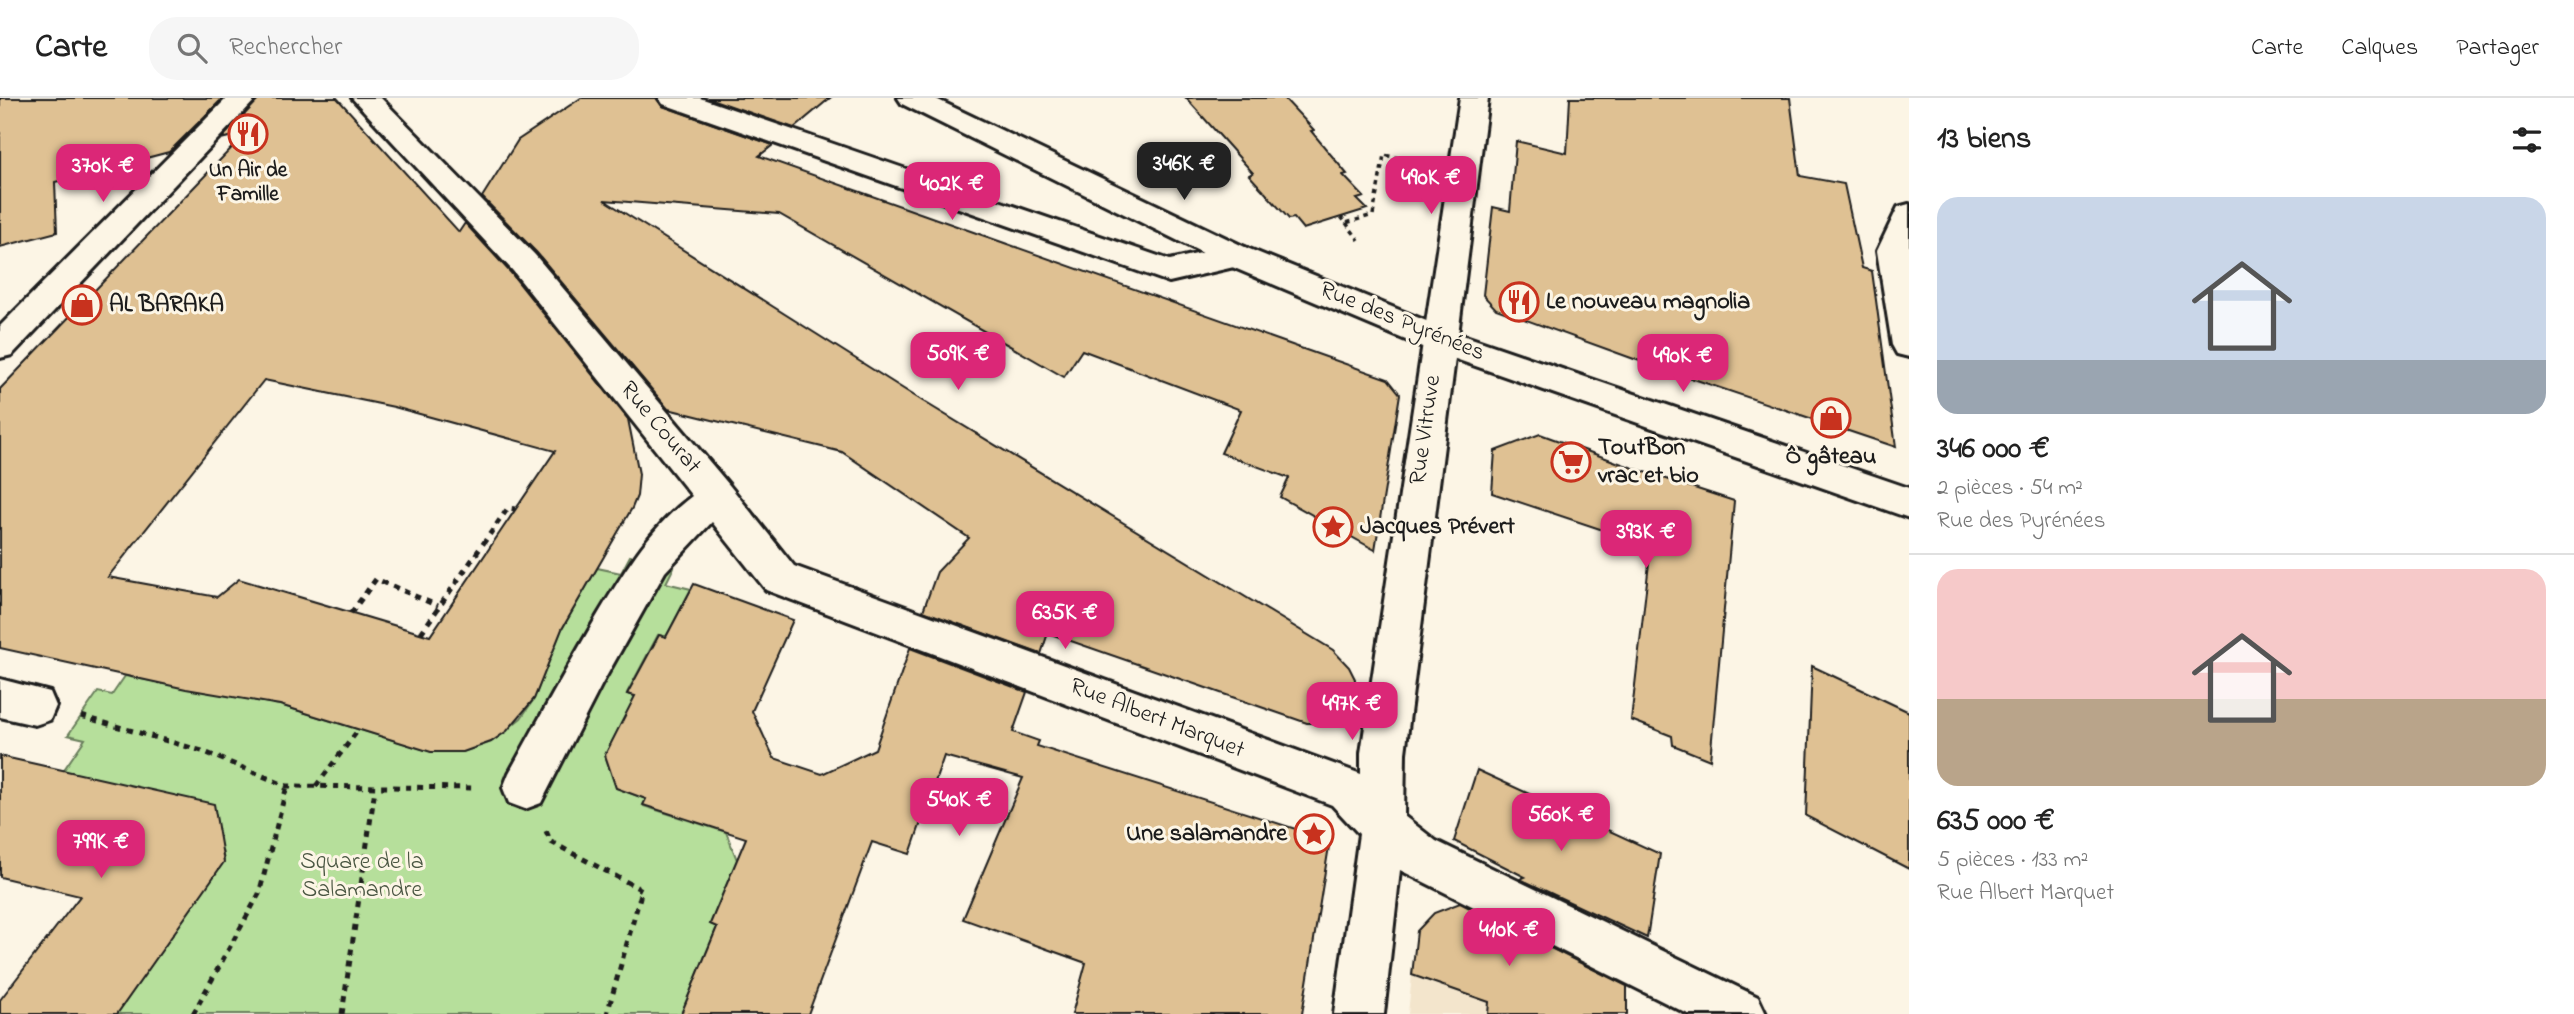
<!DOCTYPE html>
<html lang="fr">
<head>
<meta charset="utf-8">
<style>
	body { margin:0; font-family:"Indie Flower",sans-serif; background:#f6f6f6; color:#222; height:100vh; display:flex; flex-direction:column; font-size:26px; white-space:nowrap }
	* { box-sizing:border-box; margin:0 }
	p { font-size:23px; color:#767676 }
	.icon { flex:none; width:38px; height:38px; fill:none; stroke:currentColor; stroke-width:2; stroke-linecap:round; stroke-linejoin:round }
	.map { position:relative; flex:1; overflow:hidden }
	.panel { display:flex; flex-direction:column; background:#fff; width:665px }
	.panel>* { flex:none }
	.price { position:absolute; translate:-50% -60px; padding:0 16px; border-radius:14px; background:#db2777; color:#fff; font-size:23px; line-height:46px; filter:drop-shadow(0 2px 4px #0008) }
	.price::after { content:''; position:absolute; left:50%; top:42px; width:21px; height:16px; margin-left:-10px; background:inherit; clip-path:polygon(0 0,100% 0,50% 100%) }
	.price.current { background:#222; color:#fff }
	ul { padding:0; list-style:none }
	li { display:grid; align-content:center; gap:14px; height:371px; padding:0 28px }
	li+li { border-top:2px solid #e0e0e0 }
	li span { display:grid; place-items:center; height:217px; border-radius:21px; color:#555 }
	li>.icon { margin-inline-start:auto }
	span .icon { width:126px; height:126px; fill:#fffc; stroke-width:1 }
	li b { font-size:30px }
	h2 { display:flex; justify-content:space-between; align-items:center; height:84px; padding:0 28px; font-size:30px }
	header { display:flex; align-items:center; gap:42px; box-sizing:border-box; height:98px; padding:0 35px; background:#fff; border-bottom:2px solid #e0e0e0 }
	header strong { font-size:33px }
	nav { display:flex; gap:38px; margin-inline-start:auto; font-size:24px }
	.search { width:490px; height:63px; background:#f6f6f6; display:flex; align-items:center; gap:18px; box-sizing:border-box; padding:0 24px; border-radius:28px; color:#767676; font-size:26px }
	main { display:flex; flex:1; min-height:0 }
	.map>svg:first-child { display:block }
	.built { fill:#f3e5cc }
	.green { fill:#b6df9b; stroke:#697e5c; stroke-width:2 }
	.building { fill:#dfc193; stroke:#1c1c1c; stroke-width:2; fill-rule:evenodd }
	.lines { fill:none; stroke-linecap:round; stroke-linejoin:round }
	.street-casing { stroke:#1c1c1c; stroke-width:6 }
	.secondary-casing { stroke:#1c1c1c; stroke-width:6 }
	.path-far1 { stroke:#1c1c1c; stroke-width:3.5; stroke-dasharray:4.5 4.5; stroke-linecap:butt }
	.path { stroke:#1c1c1c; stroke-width:5; stroke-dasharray:6 6; stroke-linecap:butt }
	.street { fill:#fcf5e5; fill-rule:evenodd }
	.secondary { fill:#fcf5e5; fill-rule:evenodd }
	.labels { text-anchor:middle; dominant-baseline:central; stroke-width:6; stroke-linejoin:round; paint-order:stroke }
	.far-poi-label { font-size:21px; font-weight:bold; fill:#1c1c1c; stroke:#fcf5e5 }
	.poi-label { font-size:24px; font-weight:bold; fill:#1c1c1c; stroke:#fcf5e5; text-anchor:start }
	.street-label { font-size:24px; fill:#1c1c1c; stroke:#fcf5e5 }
	.park-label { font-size:24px; fill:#4a5642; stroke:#fcf5e5 }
</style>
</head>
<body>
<header>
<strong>Carte</strong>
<div class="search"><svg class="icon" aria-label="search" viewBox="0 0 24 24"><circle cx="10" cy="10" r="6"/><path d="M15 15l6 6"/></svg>Rechercher</div>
<nav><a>Carte</a><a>Calques</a><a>Partager</a></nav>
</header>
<main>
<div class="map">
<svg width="1909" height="916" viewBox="0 0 1909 916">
	<rect width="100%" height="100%" fill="#fcf5e5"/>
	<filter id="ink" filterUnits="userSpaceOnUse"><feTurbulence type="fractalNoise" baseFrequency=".0143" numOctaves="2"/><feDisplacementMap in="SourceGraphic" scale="14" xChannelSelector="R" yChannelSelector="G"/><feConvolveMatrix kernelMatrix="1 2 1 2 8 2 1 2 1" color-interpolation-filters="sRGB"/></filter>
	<g filter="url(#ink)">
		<path class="built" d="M1412 877 1526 916H1408Z"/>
		<path class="green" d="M630 458 674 469 666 485 691 491 666 539 658 537 627 595 636 598 605 657 616 690 646 701 644 708 726 734 737 762 710 826 717 829 681 916H117L224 763 222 753 213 757 63 673 85 641 68 637 98 594 112 597 125 578 280 607 432 654H463L491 644 521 620 534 601 562 531 597 470 621 475Z"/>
		<g class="building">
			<path d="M0 0H223L169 54 55 84 57 134 0 149Z"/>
			<path d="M260 0H337L459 134 465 125 511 175 628 321 639 376 637 398 632 410 562 531 534 601 507 633 491 644 463 654H431L280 607 186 591 0 550V291L246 35 221 41ZM264 282 394 309 555 353 430 538 239 481 217 499 108 479Z"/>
			<path d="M581 0H656L662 8 773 47 759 58 1388 281 1400 296 1375 452 1280 399 1289 380 1221 355 1241 312 1082 252 1064 279 779 116 604 102 921 302 1333 552 1349 569 1355 581 1353 605 1344 618 1323 625H1307L1048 535 1041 556 923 513 937 474 969 440 842 354 668 311 537 155 482 99 518 42Z"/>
			<path d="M708 0H830L794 30Z"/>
			<path d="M1186 0H1284L1314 32 1311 33 1347 76 1343 77 1364 99 1357 101 1367 111 1303 131 1294 120 1289 121 1249 77 1253 75Z"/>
			<path d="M1570 0H1790L1800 78 1844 86 1862 170 1872 173 1896 349 1634 261 1496 211 1483 197 1493 109 1510 113 1516 43 1567 55Z"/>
			<path d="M1540 336 1633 370 1734 403 1710 662 1673 647 1672 638 1631 622 1651 448 1492 395 1495 353Z"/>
			<path d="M694 486 793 522 752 613 774 660 822 676 875 651 910 550 1027 594 1013 634 1039 643 1037 648 1330 742 1302 916H1072L1086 865 963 821 1023 680 944 658 910 756 872 744 808 916H681L717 829 710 826 746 740 643 707 646 701 616 690 605 657 635 598 627 596 659 537 666 539Z"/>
			<path d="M1812 568 1909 614V771L1806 718Z"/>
			<path d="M0 658 214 706 224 764 117 916H0V902L80 798 0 779Z"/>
			<path d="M1477 672 1660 756 1647 840 1520 781 1525 779 1454 743Z"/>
			<path d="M1460 805 1627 888V916H1488L1489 904 1412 877 1417 833 1434 815Z"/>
		</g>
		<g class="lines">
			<g class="street-casing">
				<g id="street">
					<path d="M227 0H257L12 257 0 260V228Z"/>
					<path d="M352 0H381L535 157 730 388 794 468 1361 676V655L1460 0H1488L1405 655 1404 718 1436 743 1758 899 1766 916H1688L1400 772 1384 916H1334L1359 736 1332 707 766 492 712 424 665 474 602 586 541 705 525 711 509 705 503 690 509 675C538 623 566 571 596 520 624 474 649 430 692 398L513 173Z"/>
					<path d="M659 0H700L1170 162 1236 147 1247 150 1252 158 1247 166 1169 184 663 6Z"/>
					<path d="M1909 106V259L1897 256 1892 247 1877 153 1898 109Z"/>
					<path d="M0 581 50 594 56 608 50 622 35 627 0 619Z"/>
				</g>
			</g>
			<g class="secondary-casing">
				<path id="secondary" d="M898 0H934L1247 150 1451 233 1909 390V420L1427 251 1225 166 902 6Z"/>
			</g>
			<g class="path-far1">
				<path d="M1341 119 1346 125 1373 117 1384 57 1419 64"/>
				<path d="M1346 125 1359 142"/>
			</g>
			<g class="path">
				<path d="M351 515 376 481 438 508"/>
				<path d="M421 535 508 410 515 411"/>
				<path d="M81 618 202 653 287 688 477 690"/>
				<path d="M316 688 359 631"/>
				<path d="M546 733 551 744 642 792 607 916"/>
				<path d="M193 916 259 796 287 688"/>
				<path d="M342 916 375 691"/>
			</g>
			<use href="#street" class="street"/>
			<use href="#secondary" class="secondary"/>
		</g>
	</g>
	<defs>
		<g id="restaurant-ring" transform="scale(2.0125)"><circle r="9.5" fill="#fcf5e5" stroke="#c8321e" stroke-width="1.5"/><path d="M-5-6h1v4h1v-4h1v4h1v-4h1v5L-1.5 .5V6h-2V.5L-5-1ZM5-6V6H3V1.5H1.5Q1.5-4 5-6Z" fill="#c8321e"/></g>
		<g id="shop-ring" transform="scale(2.0125)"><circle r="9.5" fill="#fcf5e5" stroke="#c8321e" stroke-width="1.5"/><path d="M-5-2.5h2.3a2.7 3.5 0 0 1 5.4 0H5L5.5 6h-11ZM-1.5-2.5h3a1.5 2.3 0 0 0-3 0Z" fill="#c8321e"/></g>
		<g id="supermarket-ring" transform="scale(2.0125)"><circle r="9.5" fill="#fcf5e5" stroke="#c8321e" stroke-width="1.5"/><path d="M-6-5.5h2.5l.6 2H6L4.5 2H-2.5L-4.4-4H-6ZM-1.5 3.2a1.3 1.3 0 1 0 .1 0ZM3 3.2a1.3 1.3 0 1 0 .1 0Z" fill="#c8321e"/></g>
		<g id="sight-ring" transform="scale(2.0125)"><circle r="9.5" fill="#fcf5e5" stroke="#c8321e" stroke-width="1.5"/><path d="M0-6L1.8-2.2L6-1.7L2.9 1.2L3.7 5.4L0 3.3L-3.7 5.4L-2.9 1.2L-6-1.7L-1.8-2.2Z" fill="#c8321e"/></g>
	</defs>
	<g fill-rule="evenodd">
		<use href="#restaurant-ring" x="248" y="36"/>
		<use href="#restaurant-ring" x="1519" y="204"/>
		<use href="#shop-ring" x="82" y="207"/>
		<use href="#shop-ring" x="1831" y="320"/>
		<use href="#supermarket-ring" x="1571" y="364"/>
		<use href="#sight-ring" x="1333" y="429"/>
		<use href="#sight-ring" x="1314" y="736"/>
	</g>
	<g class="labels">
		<g class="far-poi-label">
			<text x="248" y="73">Un Air de<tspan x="248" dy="24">Famille</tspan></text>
		</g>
		<g class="poi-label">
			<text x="1546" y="204">Le nouveau magnolia</text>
			<text x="109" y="207">AL BARAKA</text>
			<text x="1598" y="350">ToutBon<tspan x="1598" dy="28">vrac et bio</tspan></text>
			<text x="1831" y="359" text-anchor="middle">Ô gâteau</text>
			<text x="1360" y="429">Jacques Prévert</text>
			<text x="1287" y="736" text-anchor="end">Une salamandre</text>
		</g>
		<g class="street-label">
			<text transform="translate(1402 224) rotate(22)">Rue des Pyrénées</text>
			<text transform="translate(660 330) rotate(50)">Rue Courat</text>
			<text transform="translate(1426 332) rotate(-82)">Rue Vitruve</text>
			<text transform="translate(1157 621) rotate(21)">Rue Albert Marquet</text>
		</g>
		<g class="park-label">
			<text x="362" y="764">Square de la<tspan x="362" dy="28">Salamandre</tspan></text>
		</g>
	</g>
</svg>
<b class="price current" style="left:1184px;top:104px">346K €</b>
<b class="price" style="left:103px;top:106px">370K €</b>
<b class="price" style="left:1431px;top:118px">490K €</b>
<b class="price" style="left:952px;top:124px">402K €</b>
<b class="price" style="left:958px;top:294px">509K €</b>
<b class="price" style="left:1683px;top:296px">490K €</b>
<b class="price" style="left:1646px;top:472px">393K €</b>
<b class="price" style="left:1065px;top:553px">635K €</b>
<b class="price" style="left:1352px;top:644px">497K €</b>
<b class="price" style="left:959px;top:740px">540K €</b>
<b class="price" style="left:1561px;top:755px">560K €</b>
<b class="price" style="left:101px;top:782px">799K €</b>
<b class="price" style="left:1509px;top:870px">410K €</b>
</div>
<section class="panel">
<h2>13 biens<svg class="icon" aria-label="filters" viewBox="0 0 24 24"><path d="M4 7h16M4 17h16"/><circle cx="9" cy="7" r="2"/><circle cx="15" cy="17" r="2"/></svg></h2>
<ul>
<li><span style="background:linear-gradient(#c9d6e8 75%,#9aa5b1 0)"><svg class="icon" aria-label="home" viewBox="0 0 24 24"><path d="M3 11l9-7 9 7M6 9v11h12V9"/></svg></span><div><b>346 000 €</b><p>2 pièces · 54 m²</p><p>Rue des Pyrénées</p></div></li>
<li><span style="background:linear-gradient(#f6c9c9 60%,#b9a48a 0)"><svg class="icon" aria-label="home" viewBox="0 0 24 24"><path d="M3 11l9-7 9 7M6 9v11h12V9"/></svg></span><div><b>635 000 €</b><p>5 pièces · 133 m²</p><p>Rue Albert Marquet</p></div></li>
</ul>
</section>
</main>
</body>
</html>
